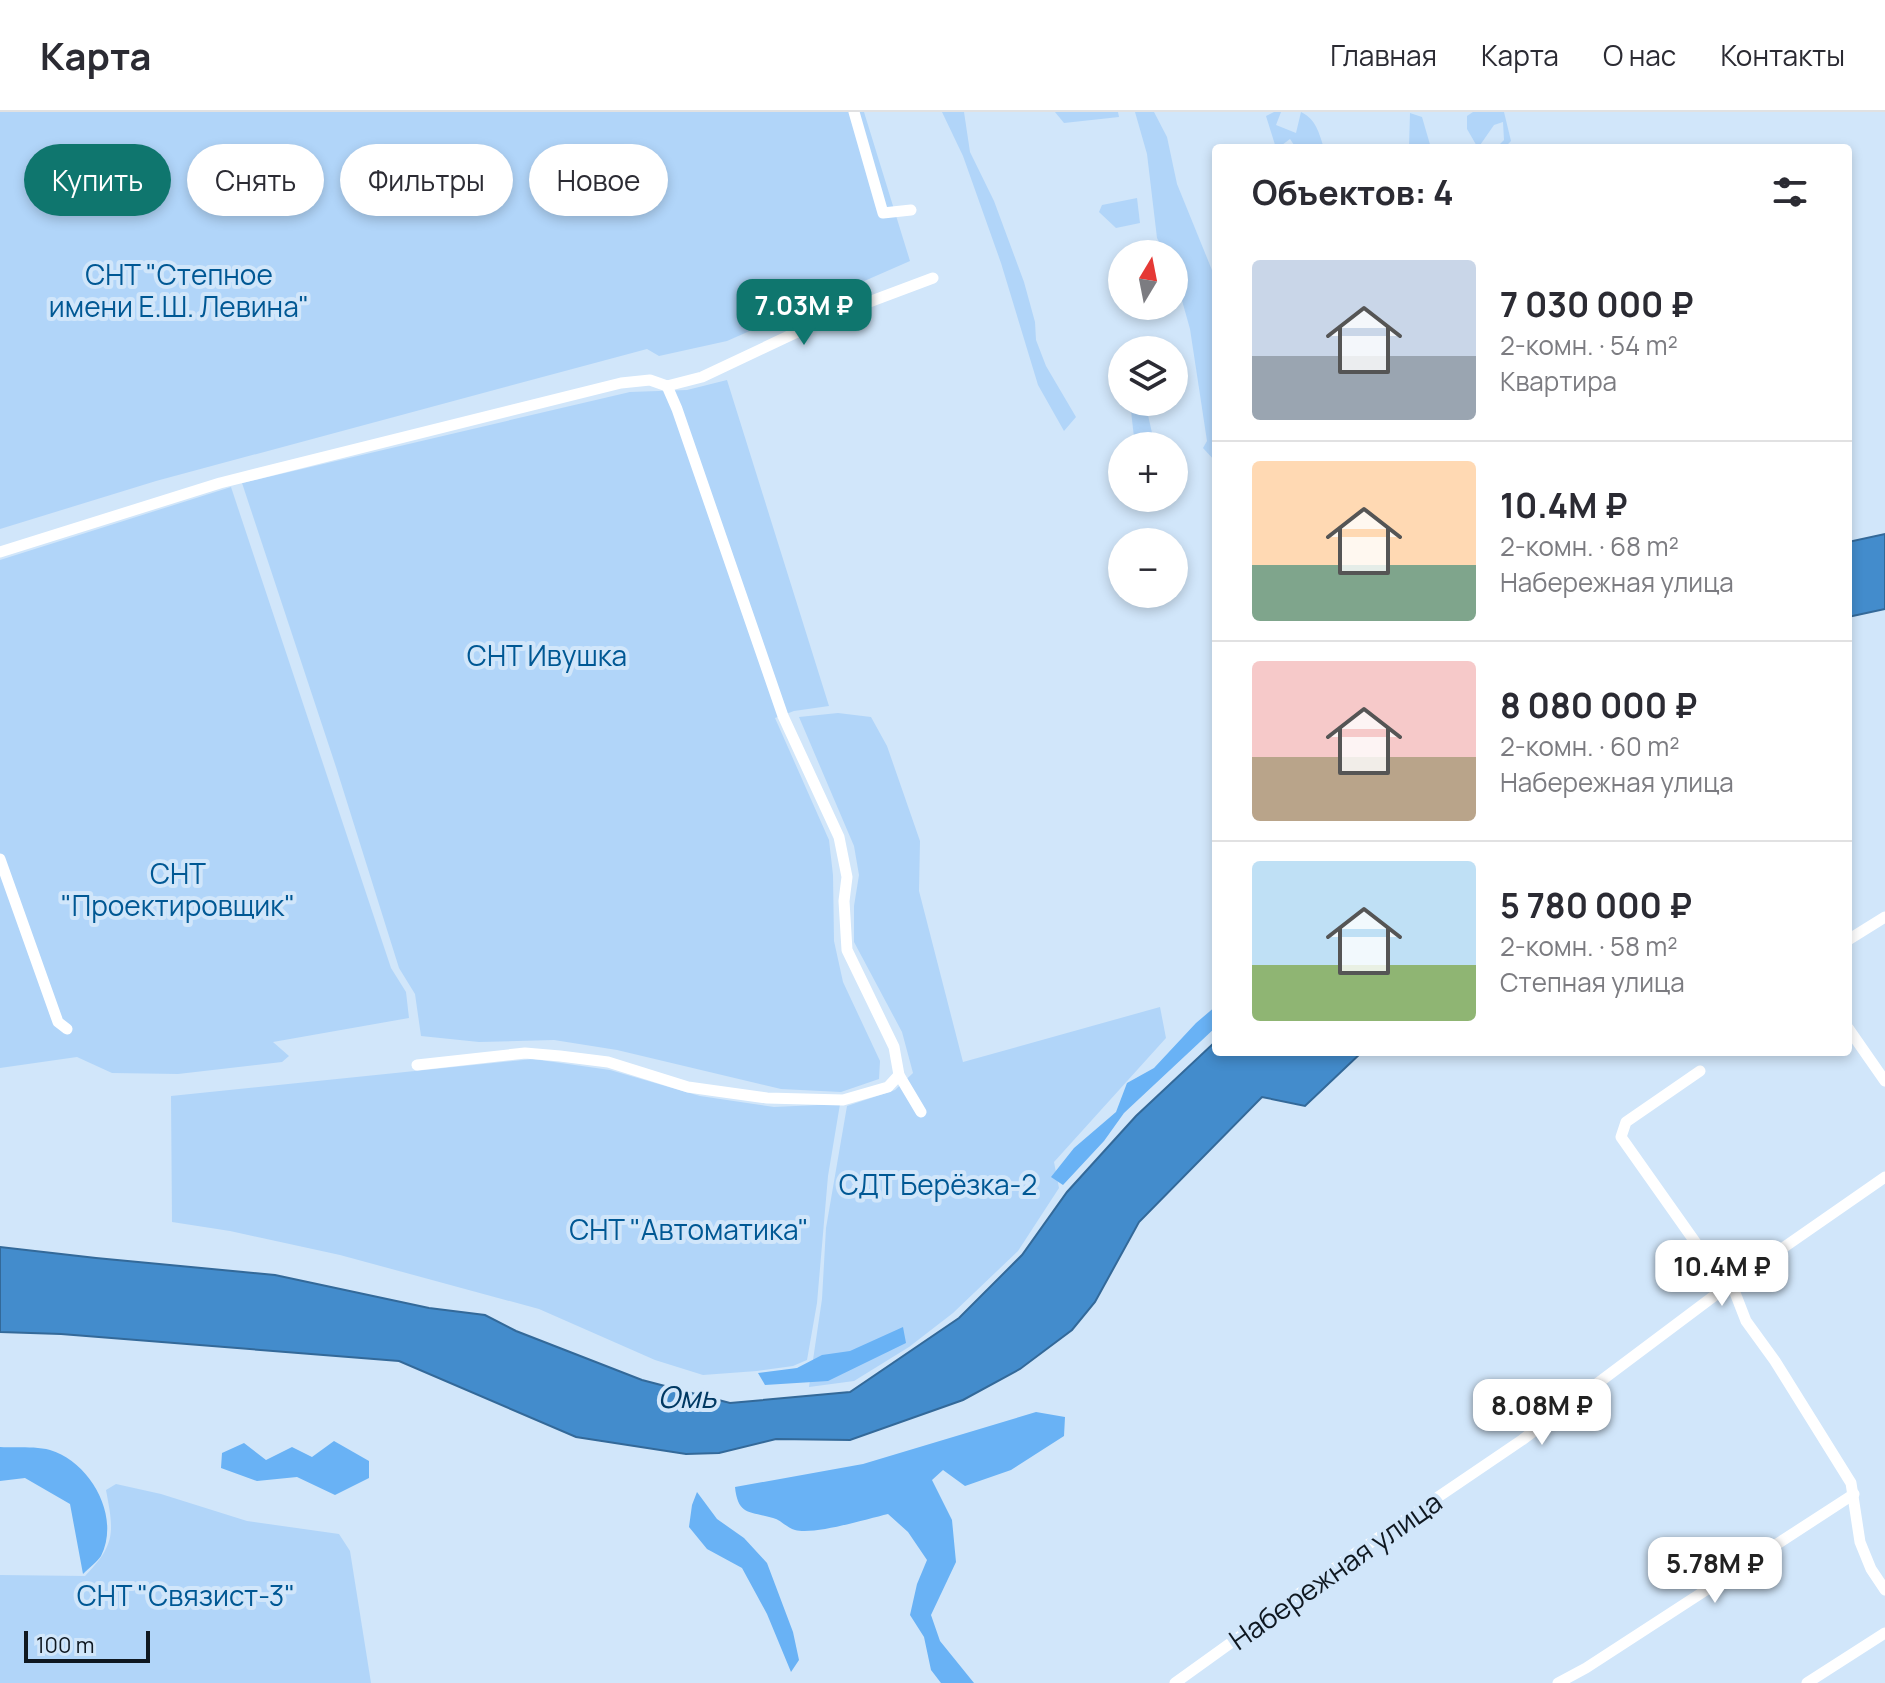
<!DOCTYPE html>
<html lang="ru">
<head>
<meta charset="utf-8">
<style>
	body { margin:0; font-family:Manrope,sans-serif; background:#f2f2f3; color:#2b2b33; height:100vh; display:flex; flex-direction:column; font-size:30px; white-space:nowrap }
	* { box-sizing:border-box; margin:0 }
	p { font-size:26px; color:#7c7c81 }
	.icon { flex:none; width:44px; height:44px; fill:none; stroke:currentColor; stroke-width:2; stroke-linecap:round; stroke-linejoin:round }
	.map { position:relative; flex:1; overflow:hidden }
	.side { position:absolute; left:1212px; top:32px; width:640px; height:912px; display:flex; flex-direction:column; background:#fff; border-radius:8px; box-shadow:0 4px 12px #0003 }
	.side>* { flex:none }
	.top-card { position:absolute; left:24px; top:32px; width:760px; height:72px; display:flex; gap:16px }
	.needle { width:52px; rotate:10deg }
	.fabs { position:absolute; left:1108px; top:128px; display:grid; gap:16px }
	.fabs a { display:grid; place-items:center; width:80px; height:80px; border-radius:50%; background:#fff; box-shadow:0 4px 12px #0003; font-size:40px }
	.scale { position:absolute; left:24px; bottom:20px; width:126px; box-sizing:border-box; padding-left:8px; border:4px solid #0f1821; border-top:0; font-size:22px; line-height:28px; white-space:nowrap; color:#0f1821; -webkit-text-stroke:6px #d1e6fa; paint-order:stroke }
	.price { position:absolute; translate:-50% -68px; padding:0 18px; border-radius:16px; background:#fff; color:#222; font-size:26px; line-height:52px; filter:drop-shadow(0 2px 4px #0008) }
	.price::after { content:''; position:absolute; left:50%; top:48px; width:24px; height:18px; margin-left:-12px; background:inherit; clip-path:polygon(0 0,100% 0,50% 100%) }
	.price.on { background:#0f766e; color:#fff }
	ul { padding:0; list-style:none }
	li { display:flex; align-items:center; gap:24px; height:200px; padding:0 40px }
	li+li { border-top:2px solid #e1e1e2 }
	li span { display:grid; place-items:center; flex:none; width:224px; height:160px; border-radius:8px; color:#555 }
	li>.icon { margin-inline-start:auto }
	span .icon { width:96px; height:96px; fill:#fffc; stroke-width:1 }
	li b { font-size:34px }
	h2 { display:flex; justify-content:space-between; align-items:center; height:96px; padding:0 40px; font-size:34px }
	.pill { padding:0 28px; border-radius:36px; background:#fff; box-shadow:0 4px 12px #0003; font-size:28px; line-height:72px }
	.pill.on { background:#0f766e; color:#fff }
	header { display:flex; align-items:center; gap:48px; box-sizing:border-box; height:112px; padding:0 40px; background:#fff; border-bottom:2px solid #e1e1e2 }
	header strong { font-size:38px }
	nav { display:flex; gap:44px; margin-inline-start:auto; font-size:28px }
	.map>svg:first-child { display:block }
	.green { fill:#b1d5f9 }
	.forest { fill:#69b2f5 }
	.water { fill:#438ccc; stroke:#336999; stroke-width:2 }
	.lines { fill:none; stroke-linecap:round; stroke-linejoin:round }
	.minor { stroke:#fff; stroke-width:11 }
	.labels { text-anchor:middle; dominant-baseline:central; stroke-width:8; stroke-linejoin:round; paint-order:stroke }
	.park-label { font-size:28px; fill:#005894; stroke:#d1e6fa }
	.street-label { font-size:28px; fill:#0f1821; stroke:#d1e6fa }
	.water-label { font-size:30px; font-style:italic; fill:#003963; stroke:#d1e6fa }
</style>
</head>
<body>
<header>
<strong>Карта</strong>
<nav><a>Главная</a><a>Карта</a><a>О нас</a><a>Контакты</a></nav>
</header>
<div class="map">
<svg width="1885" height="1571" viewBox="0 0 1885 1571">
	<rect width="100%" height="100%" fill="#d1e6fa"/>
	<g class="green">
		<path d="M0 0H864L910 149 727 229 659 244 647 237 156 369 0 417Z"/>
		<path d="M942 0H964L970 40 994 89 1024 170 1035 210 1036 228 1046 254 1076 305 1064 319 1038 273 1001 151 963 44Z"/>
		<path d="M1055 0H1118L1119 5 1064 11Z"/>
		<path d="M1135 0H1154L1167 25 1177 72 1216 168V350L1203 336 1207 329 1190 217 1174 160V142H1165L1157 126 1147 42Z"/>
		<path d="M1274 0H1281L1276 13 1296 21 1301 0C1316 7 1319 21 1324 36H1296L1290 27 1282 33V36H1276L1266 4Z"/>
		<path d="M1473 0H1504L1511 29 1504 36H1496L1504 28 1503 10 1494 13 1478 36 1467 17V4Z"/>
		<path d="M1410 1 1422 5 1431 36H1409Z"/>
		<path d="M1137 86 1140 111 1116 116 1099 100 1102 93Z"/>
		<path d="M727 268 829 594 794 599 775 606 829 728 833 763 834 829 843 870 880 949 879 967 841 980 781 977 617 938 554 928 479 930 421 924 415 882 399 856 336 655 242 371 630 280 687 278Z"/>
		<path d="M1130 290H1145L1155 334H1135Z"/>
		<path d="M231 375 391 856 406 880 409 906 273 930 289 944 282 950 178 962 112 961 77 945 0 956V448Z"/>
		<path d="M838 601 871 605 887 634 920 729 919 779 963 950 1160 895 1166 926 1054 1050 1059 1076 1018 1139 953 1201 909 1235 854 1269 809 1275 822 1187 826 1116 847 994 895 978 913 961 902 920 854 830V794L859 763 854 734 799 605Z"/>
		<path d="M533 947 610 958 700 984 774 995 840 992 828 1064 817 1191 807 1248 793 1254 757 1259 703 1263 655 1248 539 1197 340 1143 230 1119 172 1110 171 984Z"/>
		<path d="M116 1372 161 1382 247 1409 339 1422 350 1439 371 1571H0V1463L85 1464C116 1432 114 1420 106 1378Z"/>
	</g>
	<g class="forest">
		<path d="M1216 894V915L1124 1001 1104 1029 1063 1073 1051 1065 1074 1036 1116 1000 1127 971 1154 956 1196 911Z"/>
		<path d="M903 1215 906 1231 828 1269 765 1273 758 1261 797 1256 822 1243 850 1239Z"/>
		<path d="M1036 1300 1065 1305 1064 1324 1011 1358 965 1374 943 1358 932 1368 952 1408 956 1450 931 1503 940 1529 974 1571H941L931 1558 924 1525 910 1503 917 1472 927 1448 908 1420 888 1402C867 1407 815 1423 795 1418 787 1416 781 1408 773 1406 750 1399 738 1404 735 1375L863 1352Z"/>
		<path d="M334 1329 369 1349V1366L335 1383 297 1365 257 1369 221 1356 222 1341 244 1331 266 1348 292 1335 312 1345Z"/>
		<path d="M0 1335C15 1336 35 1334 50 1338 90 1350 121 1404 101 1444 97 1450 89 1456 83 1462L70 1392 25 1366 0 1369Z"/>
		<path d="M697 1380 717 1407 744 1426 767 1451 793 1520 799 1548 791 1560 767 1502 742 1456 707 1437 689 1415 692 1393Z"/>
	</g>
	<g class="water">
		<path d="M1885 422V497L1848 505V430Z"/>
		<path d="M1216 929V940H1362L1305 994 1262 985 1139 1110 1095 1190 1072 1218 1020 1257 963 1288 850 1328 776 1327 719 1341 686 1342 576 1325 399 1249 61 1222 0 1220V1135L96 1146 275 1163 429 1196 485 1203 516 1219 642 1268 730 1291 850 1280 959 1206 1022 1143 1067 1080 1136 1004Z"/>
	</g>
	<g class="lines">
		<g class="minor">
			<path d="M854 0 883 101 911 98"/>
			<path d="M667 274 677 297 783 604 839 725 847 765 844 789 847 838 894 935 899 963 921 1000"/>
			<path d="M0 440 220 371 621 271 650 268 667 274 702 265 829 205 933 166"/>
			<path d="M0 747 58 910 67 917"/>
			<path d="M1848 828 1885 805"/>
			<path d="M1848 916 1885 969"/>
			<path d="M417 953 525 941 560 944 608 950 688 975 767 986 843 988 888 975 899 963"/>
			<path d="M1700 959 1626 1010 1621 1025 1698 1134 1732 1173 1746 1209 1775 1249 1851 1371 1860 1430 1871 1457 1885 1478"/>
			<path d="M1175 1571 1357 1440 1522 1328 1718 1181 1885 1065"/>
			<path d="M1558 1571 1586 1556 1854 1382"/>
			<path d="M1807 1571 1885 1521"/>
		</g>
	</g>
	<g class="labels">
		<g class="park-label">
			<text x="179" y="162">СНТ "Степное<tspan x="179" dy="32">имени Е.Ш. Левина"</tspan></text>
			<text x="547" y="543">СНТ Ивушка</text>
			<text x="178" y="761">СНТ<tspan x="178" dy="32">"Проектировщик"</tspan></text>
			<text x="938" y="1072">СДТ Берёзка-2</text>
			<text x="689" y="1117">СНТ "Автоматика"</text>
			<text x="186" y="1483">СНТ "Связист-3"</text>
		</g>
		<g class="street-label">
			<text transform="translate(1335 1458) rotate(-35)">Набережная улица</text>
		</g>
		<g class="water-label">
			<text x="687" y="1284">Омь</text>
		</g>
	</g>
</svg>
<div class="fabs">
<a><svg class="needle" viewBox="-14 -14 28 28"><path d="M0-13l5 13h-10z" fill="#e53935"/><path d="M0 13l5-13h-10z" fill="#7c7c81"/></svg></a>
<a><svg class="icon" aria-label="layers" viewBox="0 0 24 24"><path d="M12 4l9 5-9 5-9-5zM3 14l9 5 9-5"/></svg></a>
<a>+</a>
<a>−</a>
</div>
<div class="scale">100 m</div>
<b class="price on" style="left:804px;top:235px">7.03M ₽</b>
<b class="price" style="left:1722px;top:1196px">10.4M ₽</b>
<b class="price" style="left:1542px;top:1335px">8.08M ₽</b>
<b class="price" style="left:1715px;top:1493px">5.78M ₽</b>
<div class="top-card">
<a class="pill on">Купить</a>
<a class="pill">Снять</a>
<a class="pill">Фильтры</a>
<a class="pill">Новое</a>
</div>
<section class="side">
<h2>Объектов: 4<svg class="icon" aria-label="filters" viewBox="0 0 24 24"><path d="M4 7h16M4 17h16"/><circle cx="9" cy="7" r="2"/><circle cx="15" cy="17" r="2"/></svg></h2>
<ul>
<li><span style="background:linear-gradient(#c9d6e8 60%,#9aa5b1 0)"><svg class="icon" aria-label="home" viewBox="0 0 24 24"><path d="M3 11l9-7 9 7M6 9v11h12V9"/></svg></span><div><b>7 030 000 ₽</b><p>2-комн. · 54 m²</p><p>Квартира</p></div></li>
<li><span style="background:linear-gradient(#ffd9b3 65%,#7fa58c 0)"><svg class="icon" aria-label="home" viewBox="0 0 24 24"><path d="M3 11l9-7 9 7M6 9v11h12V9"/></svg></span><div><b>10.4M ₽</b><p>2-комн. · 68 m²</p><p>Набережная улица</p></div></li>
<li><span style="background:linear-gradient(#f6c9c9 60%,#b9a48a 0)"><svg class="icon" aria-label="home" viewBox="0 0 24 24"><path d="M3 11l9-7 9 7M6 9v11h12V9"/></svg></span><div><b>8 080 000 ₽</b><p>2-комн. · 60 m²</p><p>Набережная улица</p></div></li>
<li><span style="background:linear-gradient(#bfe0f5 65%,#8fb573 0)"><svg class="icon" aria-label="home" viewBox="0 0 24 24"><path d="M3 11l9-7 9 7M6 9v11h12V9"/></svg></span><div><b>5 780 000 ₽</b><p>2-комн. · 58 m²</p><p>Степная улица</p></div></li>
</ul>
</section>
</div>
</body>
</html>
